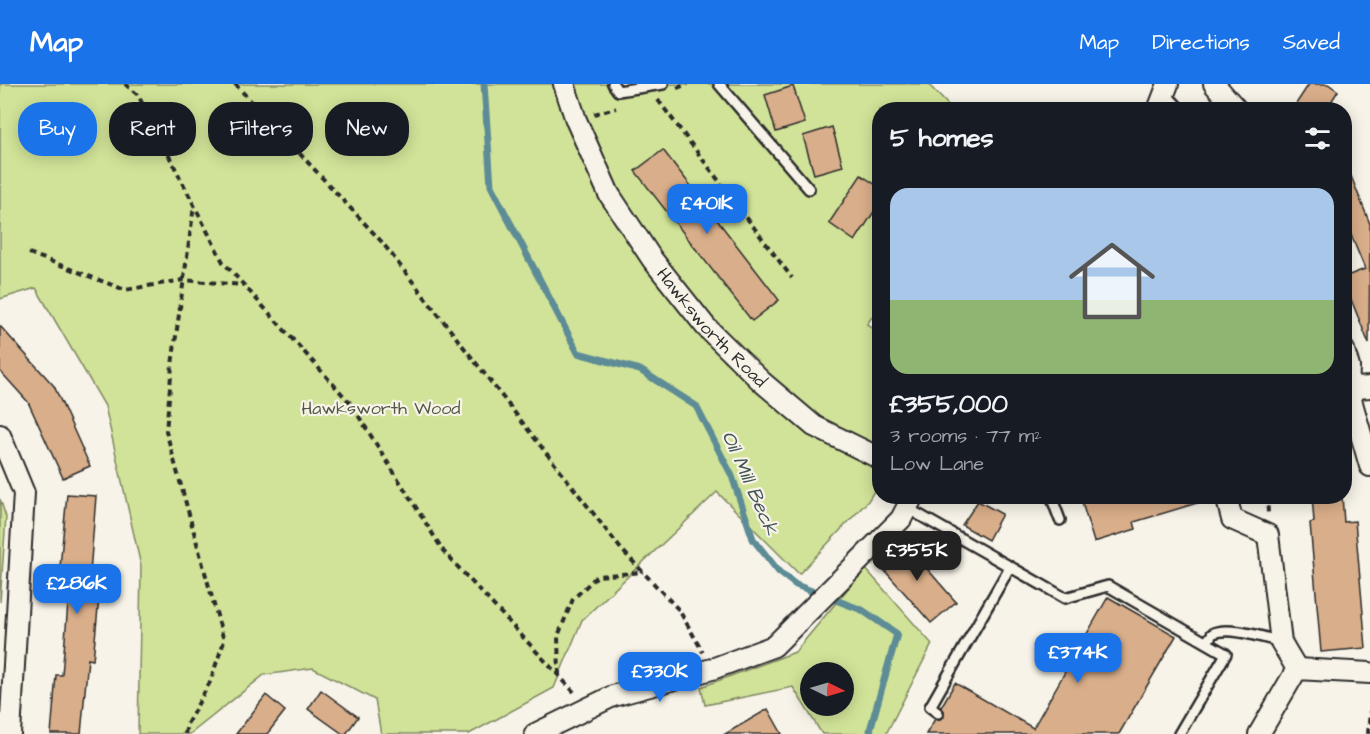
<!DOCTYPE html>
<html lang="en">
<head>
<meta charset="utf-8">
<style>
	body { margin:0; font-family:"Architects Daughter",sans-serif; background:#20242c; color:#f1f3f6; height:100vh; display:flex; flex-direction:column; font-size:22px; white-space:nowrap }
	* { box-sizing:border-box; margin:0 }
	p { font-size:20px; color:#9ea1a6 }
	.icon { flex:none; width:33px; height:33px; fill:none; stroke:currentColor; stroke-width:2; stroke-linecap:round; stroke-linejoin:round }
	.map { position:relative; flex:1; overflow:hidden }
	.drawer { position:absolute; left:872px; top:18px; width:480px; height:402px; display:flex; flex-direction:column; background:#171b24; border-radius:24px; box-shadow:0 3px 15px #0003 }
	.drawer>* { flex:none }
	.top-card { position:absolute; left:18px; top:18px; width:570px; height:54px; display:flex; gap:12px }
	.needle { width:39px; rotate:95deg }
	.controls { position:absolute; left:800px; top:578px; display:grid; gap:12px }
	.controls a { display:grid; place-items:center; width:54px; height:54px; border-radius:50%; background:#171b24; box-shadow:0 3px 15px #0003; font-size:30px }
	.price { position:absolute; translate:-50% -51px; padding:0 14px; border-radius:12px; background:#1a73e8; color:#fff; font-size:20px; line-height:39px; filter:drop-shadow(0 2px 3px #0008) }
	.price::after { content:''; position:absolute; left:50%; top:36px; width:18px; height:14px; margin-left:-9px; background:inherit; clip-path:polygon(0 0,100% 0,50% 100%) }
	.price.current { background:#222; color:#fff }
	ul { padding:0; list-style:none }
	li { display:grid; align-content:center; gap:12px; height:318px; padding:0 18px }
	li span { display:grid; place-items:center; height:186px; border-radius:18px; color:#555 }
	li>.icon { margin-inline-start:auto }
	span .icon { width:108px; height:108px; fill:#fffc; stroke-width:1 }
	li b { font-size:26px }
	h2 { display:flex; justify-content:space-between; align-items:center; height:72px; padding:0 18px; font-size:26px }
	.pill { padding:0 21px; border-radius:24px; background:#171b24; box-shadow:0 3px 15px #0003; font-size:21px; line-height:54px }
	.pill.current { background:#1a73e8; color:#fff }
	header { display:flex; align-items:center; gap:36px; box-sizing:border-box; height:84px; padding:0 30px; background:#1a73e8; color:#fff }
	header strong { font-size:28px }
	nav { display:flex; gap:33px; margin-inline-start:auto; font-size:21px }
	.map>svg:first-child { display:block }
	.green { fill:#d1e398; stroke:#7e8762; stroke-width:1.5; fill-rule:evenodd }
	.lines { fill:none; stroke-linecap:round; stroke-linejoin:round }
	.stream { stroke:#5d8c96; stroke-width:7 }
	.building { fill:#d9ae8a; stroke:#2b2b2b; stroke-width:1.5 }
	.service-casing { stroke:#2b2b2b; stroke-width:14 }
	.minor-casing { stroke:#2b2b2b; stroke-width:24 }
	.path { stroke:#2b2b2b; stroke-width:4; stroke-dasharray:6 4.5; stroke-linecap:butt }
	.service { stroke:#f7f3e8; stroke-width:9 }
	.minor { stroke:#f7f3e8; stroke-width:20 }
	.labels { text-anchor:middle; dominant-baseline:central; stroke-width:4.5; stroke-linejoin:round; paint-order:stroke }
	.street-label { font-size:18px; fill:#2b2b2b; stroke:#f7f3e8 }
	.park-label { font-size:18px; fill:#545946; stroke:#f7f3e8 }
	.water-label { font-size:20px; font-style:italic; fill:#405458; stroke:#f7f3e8 }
</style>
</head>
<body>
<header>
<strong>Map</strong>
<nav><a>Map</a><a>Directions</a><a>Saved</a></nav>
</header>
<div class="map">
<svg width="1370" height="650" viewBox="0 0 1370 650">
	<rect width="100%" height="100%" fill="#f7f3e8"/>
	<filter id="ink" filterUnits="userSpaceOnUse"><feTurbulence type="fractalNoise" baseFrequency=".0167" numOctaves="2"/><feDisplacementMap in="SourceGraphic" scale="12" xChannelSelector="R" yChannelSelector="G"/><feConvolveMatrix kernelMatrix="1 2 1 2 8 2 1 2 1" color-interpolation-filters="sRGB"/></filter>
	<g filter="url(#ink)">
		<g class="green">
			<path d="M0 0H928L952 25 879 26V223L867 240 879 249V399L868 417 799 490 717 408 582 536 554 604 469 650H381L375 616 313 584 264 591 190 650H138L141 482 105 322 36 204 0 215Z"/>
			<path d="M0 415 6 433 0 518Z"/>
			<path d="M865 484 932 560 886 650H822L793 603 705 621 701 603 795 568ZM810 588H843V621H810Z"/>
		</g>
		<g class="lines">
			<path class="stream" d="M484 0 491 102 578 269 640 286 696 322 732 392 753 455 779 488 796 501 862 526 897 550 870 646 872 650"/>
		</g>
		<g class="building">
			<path d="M1309 0H1328L1338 7 1326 26H1292Z"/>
			<path d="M793 2 805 39 776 48 765 11Z"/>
			<path d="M832 43 843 82 814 90 803 52Z"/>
			<path d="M663 66 779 216 752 237 635 87Z"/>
			<path d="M1345 77 1370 140 1369 260 1344 198V193L1365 185 1344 134Z"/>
			<path d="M861 91 879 103V120L855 157 829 139Z"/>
			<path d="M0 242 54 302 90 382 63 394 28 318 0 287Z"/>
			<path d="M67 410 96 412 89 502 100 503 93 576 88 575 81 650H51L56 591H62L71 484 60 483Z"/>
			<path d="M1080 412H1203L1204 417 1134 438 1136 445 1094 458Z"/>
			<path d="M1312 412H1342L1344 438 1355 437 1366 564 1321 568 1310 439 1314 438Z"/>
			<path d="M978 417 1002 430 988 456 962 441Z"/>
			<path d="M903 457 956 518 931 539 878 479Z"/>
			<path d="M1108 513 1176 552 1119 650H926L935 635H940L944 633V627L941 623 955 599 1033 644Z"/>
			<path d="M321 606 358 633 346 650H343L308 625Z"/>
			<path d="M266 611 285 627 267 650H236Z"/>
			<path d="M768 625 782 650H725Z"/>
		</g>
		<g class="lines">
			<g class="service-casing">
				<g id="service">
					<path d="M613 0 618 7 663 0"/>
					<path d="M719 0 809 105"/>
					<path d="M1166 10 1181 26"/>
					<path d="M1051 412 1060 436"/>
					<path d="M907 424 1065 514 1108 502 1226 570 1179 650"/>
					<path d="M1206 558C1207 557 1212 551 1212 550 1227 541 1265 554 1281 558"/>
					<path d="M938 629 930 623 1010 483"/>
				</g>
			</g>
			<g class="minor-casing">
				<g id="minor">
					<path id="s1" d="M564 0 576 36 609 110 652 175 706 243 762 298 814 342 879 374"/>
					<path d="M1214 0 1237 26"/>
					<path d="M1158 26 1168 0"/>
					<path d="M1344 266 1349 283 1348 305 1370 382"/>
					<path d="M1344 305 1370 303"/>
					<path d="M0 351 24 409 10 650"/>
					<path d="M1226 412 1232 435 1268 451 1281 558 1297 585"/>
					<path d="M535 650 613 612 712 585 774 562 901 435 913 412"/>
					<path d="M1259 650 1297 585 1370 589"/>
				</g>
			</g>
			<g class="path">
				<path d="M125 0 138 11 223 178 351 320 444 468 574 608"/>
				<path d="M235 0 381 157 621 465 679 526 703 568"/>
				<path d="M677 4 688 0"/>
				<path d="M658 16 792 194"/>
				<path d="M594 30 616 24"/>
				<path d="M29 169 125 206 183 196 243 201"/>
				<path d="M1267 412 1268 429"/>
				<path d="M559 591 558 552 573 515 597 492 643 488"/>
				<path d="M185 650 187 640 210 598 224 557 166 347 172 281 194 122"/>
				<path d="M1368 650 1370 627"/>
			</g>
			<use href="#service" class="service"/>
			<use href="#minor" class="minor"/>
		</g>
	</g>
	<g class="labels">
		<g class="street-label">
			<text stroke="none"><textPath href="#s1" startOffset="288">Hawksworth Road</textPath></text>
		</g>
		<g class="park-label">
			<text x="381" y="324">Hawksworth Wood</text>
		</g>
		<g class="water-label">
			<text transform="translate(750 399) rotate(66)">Oil Mill Beck</text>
		</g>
	</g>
</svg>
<div class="controls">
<a><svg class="needle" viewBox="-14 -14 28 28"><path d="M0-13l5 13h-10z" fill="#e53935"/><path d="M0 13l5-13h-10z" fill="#9ea1a6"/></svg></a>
</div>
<b class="price" style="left:707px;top:151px">£401K</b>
<b class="price current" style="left:917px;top:498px">£355K</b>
<b class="price" style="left:77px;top:531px">£286K</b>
<b class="price" style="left:1078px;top:600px">£374K</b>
<b class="price" style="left:660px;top:619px">£330K</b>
<div class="top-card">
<a class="pill current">Buy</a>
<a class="pill">Rent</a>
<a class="pill">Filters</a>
<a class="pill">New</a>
</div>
<section class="drawer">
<h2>5 homes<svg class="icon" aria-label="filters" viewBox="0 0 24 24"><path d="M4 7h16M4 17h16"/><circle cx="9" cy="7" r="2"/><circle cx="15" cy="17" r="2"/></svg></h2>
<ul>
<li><span style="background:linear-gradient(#a9c7e8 60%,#8fb573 0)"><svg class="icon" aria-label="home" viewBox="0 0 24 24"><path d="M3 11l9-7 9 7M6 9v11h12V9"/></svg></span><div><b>£355,000</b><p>3 rooms · 77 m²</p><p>Low Lane</p></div></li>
</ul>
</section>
</div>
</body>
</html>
